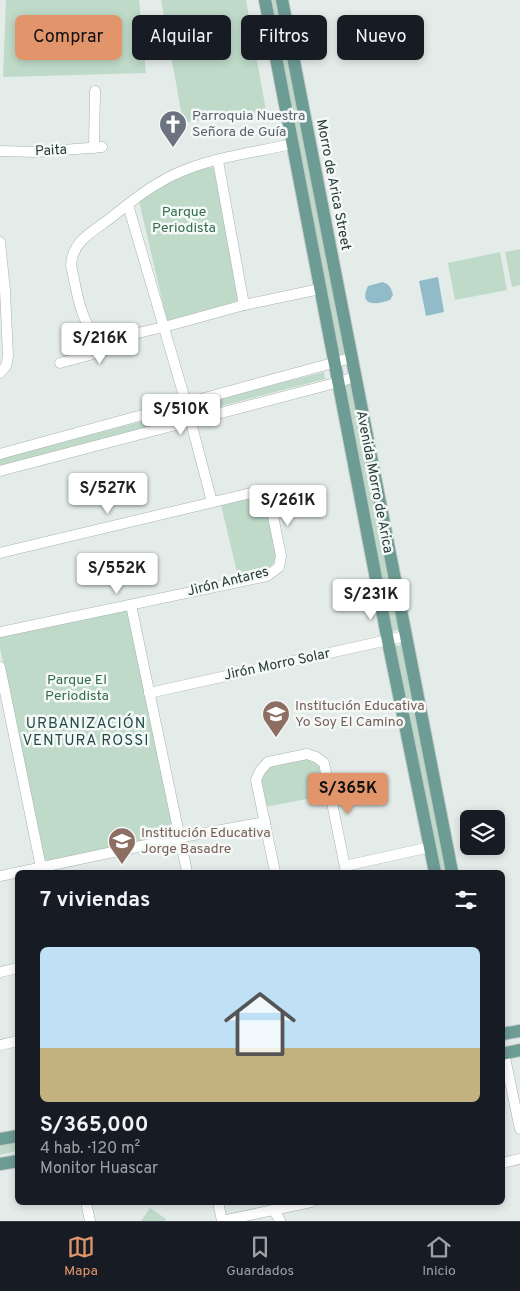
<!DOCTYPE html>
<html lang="es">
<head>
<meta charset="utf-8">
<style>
	body { margin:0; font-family:Overpass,sans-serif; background:#20242c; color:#f1f3f6; height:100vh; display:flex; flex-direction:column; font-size:19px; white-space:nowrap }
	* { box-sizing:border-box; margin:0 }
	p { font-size:16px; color:#9ea1a6 }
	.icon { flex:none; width:28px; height:28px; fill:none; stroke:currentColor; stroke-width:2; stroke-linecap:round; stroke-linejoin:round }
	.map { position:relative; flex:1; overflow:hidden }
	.side { position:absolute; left:15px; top:870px; width:490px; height:335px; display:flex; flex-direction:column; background:#171b24; border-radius:8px; box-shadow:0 2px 8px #0003 }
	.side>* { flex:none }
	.banner { position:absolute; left:15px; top:15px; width:490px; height:45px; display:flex; gap:10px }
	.tools { position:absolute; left:460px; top:810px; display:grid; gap:10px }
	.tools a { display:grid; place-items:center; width:45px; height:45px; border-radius:8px; background:#171b24; box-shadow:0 2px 8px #0003; font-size:25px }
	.price { position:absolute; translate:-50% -42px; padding:0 11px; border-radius:5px; background:#fff; color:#222; font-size:16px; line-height:32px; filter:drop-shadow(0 1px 2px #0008) }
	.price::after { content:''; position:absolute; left:50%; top:30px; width:15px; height:11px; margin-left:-8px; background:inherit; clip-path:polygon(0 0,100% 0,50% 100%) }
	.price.active { background:#e2956b; color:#111 }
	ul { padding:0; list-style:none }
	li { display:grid; align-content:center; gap:10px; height:265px; padding:0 25px }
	li span { display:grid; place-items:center; height:155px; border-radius:8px; color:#555 }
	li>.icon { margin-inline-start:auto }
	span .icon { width:90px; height:90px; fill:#fffc; stroke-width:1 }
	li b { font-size:21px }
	h2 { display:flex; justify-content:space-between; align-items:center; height:60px; padding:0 25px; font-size:21px }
	.tag { padding:0 18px; border-radius:8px; background:#171b24; box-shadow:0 2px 8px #0003; font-size:18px; line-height:45px }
	.tag.active { background:#e2956b; color:#111 }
	.tab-bar { display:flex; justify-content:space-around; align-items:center; height:70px; border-top:1px solid #363941; background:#171b24; font-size:14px; color:#9ea1a6 }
	.tab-bar a { display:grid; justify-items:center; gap:2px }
	.tab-bar .active { color:#e2956b }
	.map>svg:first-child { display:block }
	.green { fill:#bfdac9 }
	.water { fill:#92bbca }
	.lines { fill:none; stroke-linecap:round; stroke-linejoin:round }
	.minor-casing { stroke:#a7b3b0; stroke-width:11 }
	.major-casing { stroke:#c2c8c7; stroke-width:14 }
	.minor { stroke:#fff; stroke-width:10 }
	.major { stroke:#6d9c95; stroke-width:12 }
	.labels { text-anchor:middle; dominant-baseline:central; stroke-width:5; stroke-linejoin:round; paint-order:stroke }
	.worship-label { font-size:14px; fill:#5b616d; stroke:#f4f8f7; text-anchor:start }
	.street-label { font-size:14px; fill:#253b37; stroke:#f4f8f7 }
	.park-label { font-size:14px; fill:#346d50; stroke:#f4f8f7 }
	.education-label { font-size:14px; fill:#785e54; stroke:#f4f8f7; text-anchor:start }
	.neighbourhood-label { font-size:15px; letter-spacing:1px; fill:#234b46; stroke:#f4f8f7 }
</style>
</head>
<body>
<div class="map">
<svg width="520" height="1221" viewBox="0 0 520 1221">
	<rect width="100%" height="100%" fill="#e4ece9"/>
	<g class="green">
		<path d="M6 0H139L146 73 3 77Z"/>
		<path d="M161 0H246L267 116 183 122Z"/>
		<path d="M269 0H276L345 354 337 355Z"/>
		<path d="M214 167 239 295 237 301 167 321 139 201C161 185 187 170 214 167Z"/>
		<path d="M520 249V285L512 287 505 252Z"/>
		<path d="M500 252 507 290 455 300 448 263Z"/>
		<path d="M324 372 325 379 198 412 195 407 198 404Z"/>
		<path d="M353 383 401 629 393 631 344 386Z"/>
		<path d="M179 412 181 419 0 466V458Z"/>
		<path d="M252 498 261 501 266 507 276 556C273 573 253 573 238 576L221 505Z"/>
		<path d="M124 610 130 612 174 835 47 861 44 858 0 648V636Z"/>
		<path d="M403 645 448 872H440L396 646Z"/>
		<path d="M301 757 322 764 327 795 265 807 259 780 271 763Z"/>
		<path d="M17 1140V1151L0 1155V1144Z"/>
		<path d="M150 1208 166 1219 165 1221H141Z"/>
	</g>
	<g class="water">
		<path d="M438 277 444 312 426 316 419 281Z"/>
		<path d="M383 282C390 285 391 288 393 295L390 300C377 305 358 307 368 286Z"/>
	</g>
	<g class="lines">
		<g class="minor-casing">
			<g id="minor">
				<path d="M292 144C247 154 196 159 157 184 139 194 124 208 108 220 91 232 72 243 71 265 76 286 81 337 107 340L164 327 244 305 320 289"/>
				<path d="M94 148 95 91"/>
				<path d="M0 151 36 152 102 147"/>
				<path d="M218 161 244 305"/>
				<path d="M128 205 184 396 212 502"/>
				<path d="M0 242 5 290 8 356 6 366 0 373"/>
				<path d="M60 363 104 351 103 340"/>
				<path d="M0 454 351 358"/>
				<path d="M0 471 339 382 354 377"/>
				<path d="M0 553 251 493C261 493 266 497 271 506L281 556 279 567 267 576 0 632"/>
				<path d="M131 605 187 872"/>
				<path d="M0 667 42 872"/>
				<path d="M149 693 406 636"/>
				<path d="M345 866 430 847"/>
				<path d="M275 872 256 780 260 771 268 762 307 754 316 757 324 763 346 872"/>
				<path d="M0 876 188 836 265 822"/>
				<path d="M0 972 18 968"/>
				<path d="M0 1045 18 1041"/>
				<path d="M504 1053 520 1129"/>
				<path d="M502 1163 520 1159"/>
				<path d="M86 1202 90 1221"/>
				<path d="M218 1202 222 1221 311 1202"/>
				<path d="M274 1210 280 1221"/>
			</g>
		</g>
		<g class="major-casing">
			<g id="major">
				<path d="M265 0 388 641 435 872"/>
				<path d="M282 0 452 872"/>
				<path d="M502 1034 520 1031"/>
				<path d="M502 1054 520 1050"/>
				<path d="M0 1139 18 1136"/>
				<path d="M0 1164 18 1161"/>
			</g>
		</g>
		<use href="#minor" class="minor"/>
		<use href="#major" class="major"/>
	</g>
	<defs>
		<g id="church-pin" transform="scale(1.4375)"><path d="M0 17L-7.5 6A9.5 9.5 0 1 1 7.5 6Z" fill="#6b7280" stroke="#f4f8f7"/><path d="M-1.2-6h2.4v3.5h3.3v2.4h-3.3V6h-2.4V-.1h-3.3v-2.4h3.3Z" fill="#fff"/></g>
		<g id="school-pin" transform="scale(1.4375)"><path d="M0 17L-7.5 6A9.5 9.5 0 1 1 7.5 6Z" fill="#8d6e63" stroke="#f4f8f7"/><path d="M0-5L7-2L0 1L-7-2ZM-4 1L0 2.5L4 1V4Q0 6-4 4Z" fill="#fff"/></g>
	</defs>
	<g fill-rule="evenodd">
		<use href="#church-pin" x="173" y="124"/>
		<use href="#school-pin" x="276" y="714"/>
		<use href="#school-pin" x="122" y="841"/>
	</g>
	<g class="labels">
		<g class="worship-label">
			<text x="192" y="116">Parroquia Nuestra<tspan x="192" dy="16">Señora de Guía</tspan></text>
		</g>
		<g class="street-label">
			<text transform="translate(51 151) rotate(-3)">Paita</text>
			<text transform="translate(333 185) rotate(79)">Morro de Arica Street</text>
			<text transform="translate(374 482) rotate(79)">Avenida Morro de Arica</text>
			<text transform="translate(228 582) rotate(-14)">Jirón Antares</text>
			<text transform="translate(277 665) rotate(-12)">Jirón Morro Solar</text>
		</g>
		<g class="park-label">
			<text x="184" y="212">Parque<tspan x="184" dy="16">Periodista</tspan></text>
			<text x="77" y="680">Parque El<tspan x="77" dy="16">Periodista</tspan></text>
		</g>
		<g class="education-label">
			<text x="295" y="706">Institución Educativa<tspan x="295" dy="16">Yo Soy El Camino</tspan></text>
			<text x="141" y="833">Institución Educativa<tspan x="141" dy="16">Jorge Basadre</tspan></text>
		</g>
		<g class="neighbourhood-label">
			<text x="86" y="724">URBANIZACIÓN<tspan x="86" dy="17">VENTURA ROSSI</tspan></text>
		</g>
	</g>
</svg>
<div class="tools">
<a><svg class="icon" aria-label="layers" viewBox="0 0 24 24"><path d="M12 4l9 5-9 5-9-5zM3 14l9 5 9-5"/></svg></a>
</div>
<b class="price" style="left:100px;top:365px">S/216K</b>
<b class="price" style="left:181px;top:436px">S/510K</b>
<b class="price" style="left:108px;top:515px">S/527K</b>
<b class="price" style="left:288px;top:527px">S/261K</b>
<b class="price" style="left:117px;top:595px">S/552K</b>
<b class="price" style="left:371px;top:621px">S/231K</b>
<b class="price active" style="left:348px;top:815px">S/365K</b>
<div class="banner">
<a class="tag active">Comprar</a>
<a class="tag">Alquilar</a>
<a class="tag">Filtros</a>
<a class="tag">Nuevo</a>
</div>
<section class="side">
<h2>7 viviendas<svg class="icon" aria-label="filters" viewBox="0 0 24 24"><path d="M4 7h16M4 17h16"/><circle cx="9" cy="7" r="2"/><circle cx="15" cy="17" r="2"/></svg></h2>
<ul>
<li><span style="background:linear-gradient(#bfe0f5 65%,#c2b280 0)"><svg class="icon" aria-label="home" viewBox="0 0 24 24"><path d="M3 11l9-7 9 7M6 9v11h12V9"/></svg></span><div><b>S/365,000</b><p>4 hab. · 120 m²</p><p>Monitor Huascar</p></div></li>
</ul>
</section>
</div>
<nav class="tab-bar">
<a class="active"><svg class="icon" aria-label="map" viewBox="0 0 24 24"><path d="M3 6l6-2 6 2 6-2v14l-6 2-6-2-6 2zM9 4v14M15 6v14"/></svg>Mapa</a>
<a><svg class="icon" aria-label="saved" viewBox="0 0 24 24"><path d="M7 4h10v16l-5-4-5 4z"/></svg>Guardados</a>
<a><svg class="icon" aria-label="home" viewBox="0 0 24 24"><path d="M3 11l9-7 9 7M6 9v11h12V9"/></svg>Inicio</a>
</nav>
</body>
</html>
